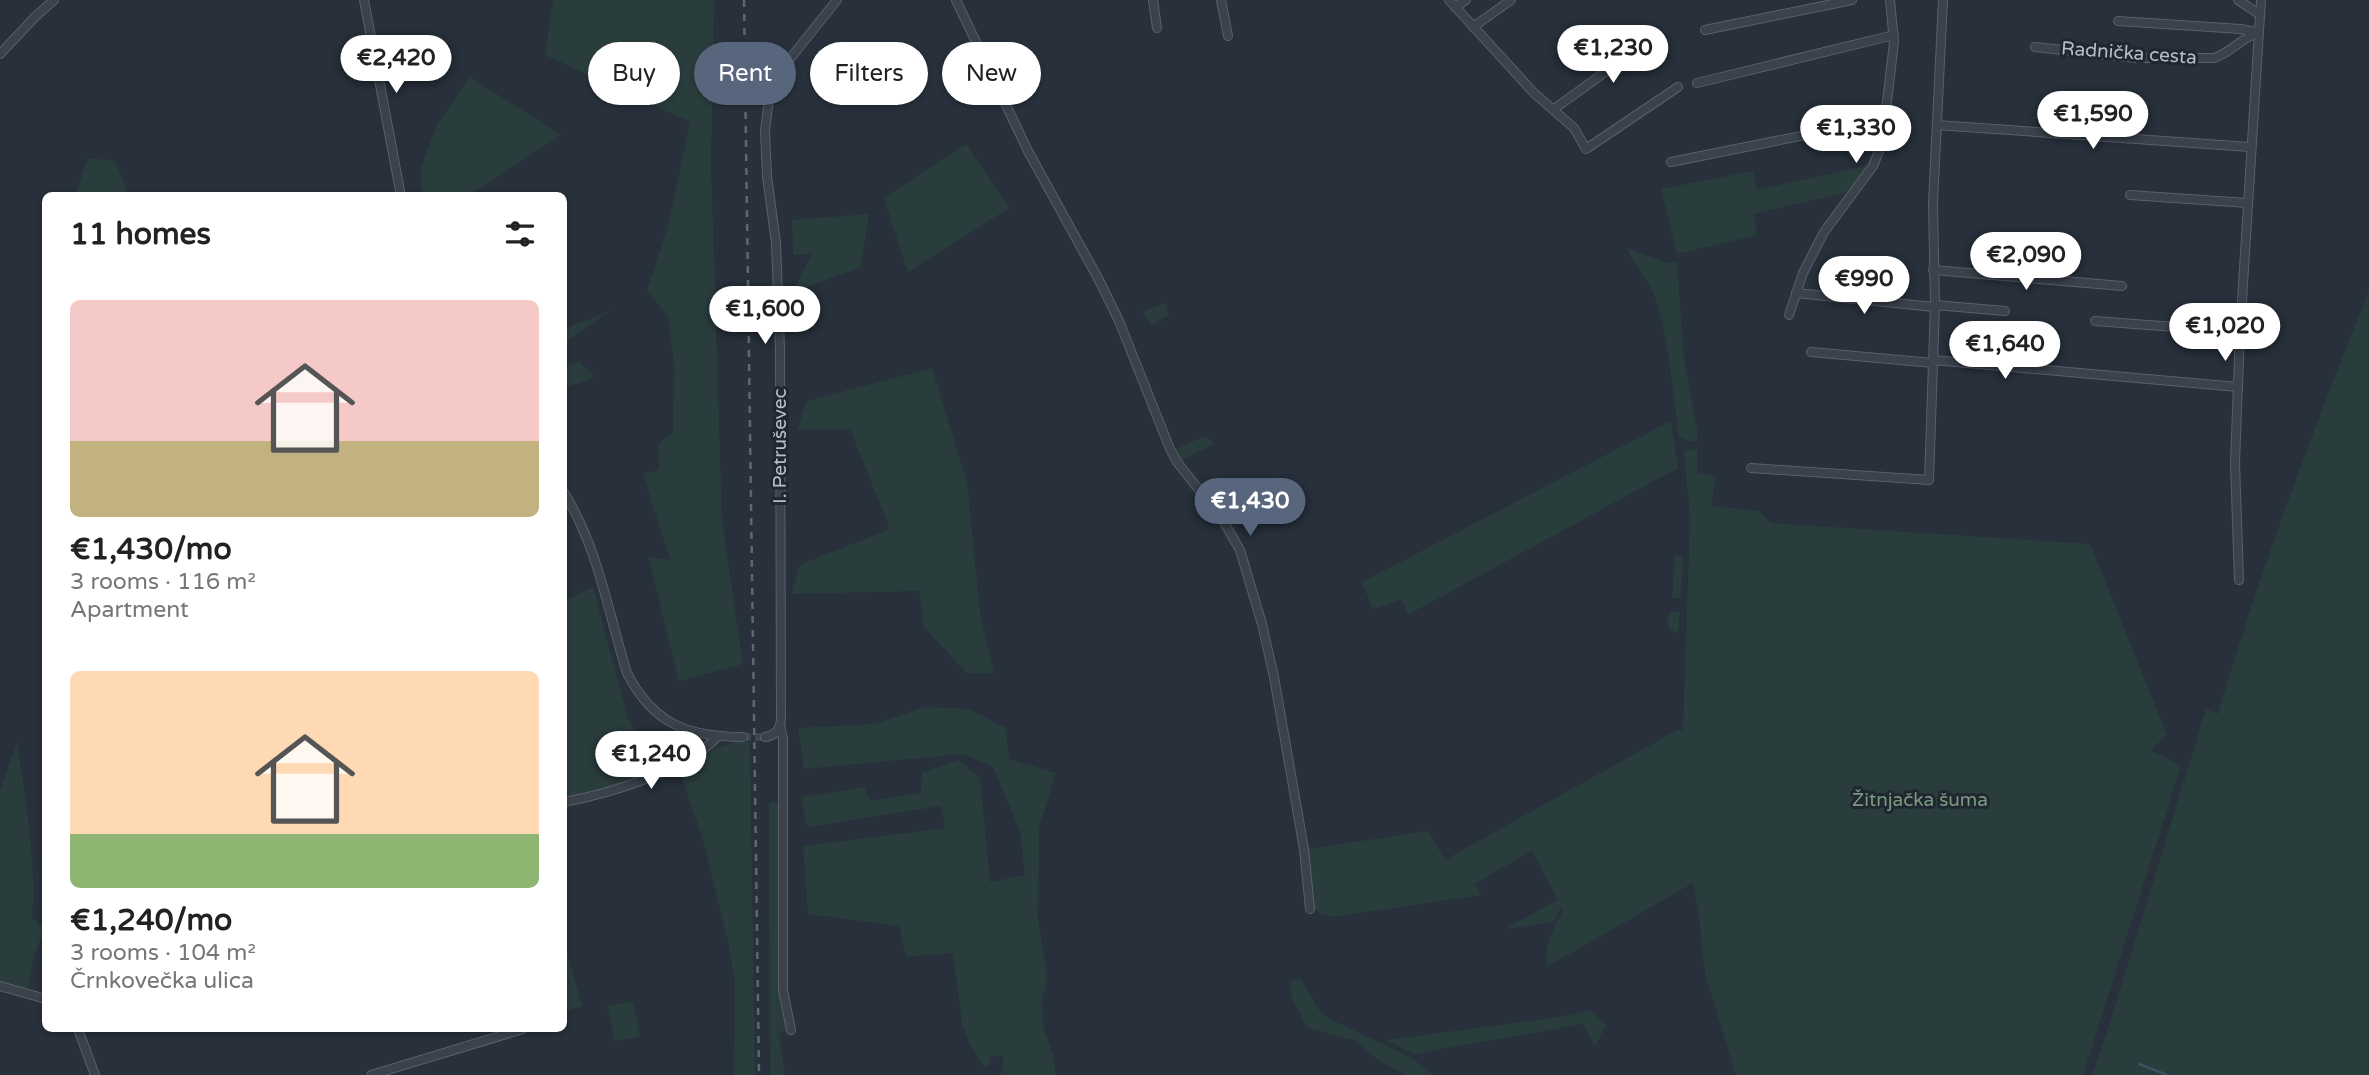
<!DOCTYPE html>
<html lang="en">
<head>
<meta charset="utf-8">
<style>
	body { margin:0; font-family:"Varela Round",sans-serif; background:#f2f2f2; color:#222; height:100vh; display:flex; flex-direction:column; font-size:26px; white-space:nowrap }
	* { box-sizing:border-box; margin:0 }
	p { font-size:23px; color:#767676 }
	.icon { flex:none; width:38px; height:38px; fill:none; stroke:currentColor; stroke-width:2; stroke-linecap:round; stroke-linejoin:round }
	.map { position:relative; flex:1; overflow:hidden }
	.sheet { position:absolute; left:42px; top:192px; width:525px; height:840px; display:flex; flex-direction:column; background:#fff; border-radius:10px; box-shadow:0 2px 5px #0004 }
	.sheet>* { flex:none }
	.banner { position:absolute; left:588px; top:42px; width:665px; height:63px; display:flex; gap:14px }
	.price { position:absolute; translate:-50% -60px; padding:0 16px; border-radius:24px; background:#fff; color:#222; font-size:23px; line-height:46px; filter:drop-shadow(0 2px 4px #0008) }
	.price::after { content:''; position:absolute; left:50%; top:42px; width:21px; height:16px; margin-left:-10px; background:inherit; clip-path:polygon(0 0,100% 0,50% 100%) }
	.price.on { background:#57667c; color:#fff }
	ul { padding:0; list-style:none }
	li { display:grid; align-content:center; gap:14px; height:371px; padding:0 28px }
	li span { display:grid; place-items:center; height:217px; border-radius:10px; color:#555 }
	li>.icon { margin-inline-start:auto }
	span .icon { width:126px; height:126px; fill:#fffc; stroke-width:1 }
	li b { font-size:30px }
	h2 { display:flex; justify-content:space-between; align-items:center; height:84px; padding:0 28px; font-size:30px }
	.tag { padding:0 24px; border-radius:32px; background:#fff; box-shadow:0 2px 5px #0004; font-size:24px; line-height:63px }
	.tag.on { background:#57667c; color:#fff }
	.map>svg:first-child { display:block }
	.green { fill:#2a3d3d }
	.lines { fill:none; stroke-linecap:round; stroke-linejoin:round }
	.stream { stroke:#3f4f62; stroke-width:2.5 }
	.minor-tunnel { stroke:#3d4550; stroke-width:8; stroke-dasharray:8 4; stroke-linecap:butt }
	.minor-casing { stroke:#59606a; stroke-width:10 }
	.minor { stroke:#3b424c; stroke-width:8 }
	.rail { stroke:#5d6672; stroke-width:2.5; stroke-dasharray:7 7; stroke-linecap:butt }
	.labels { text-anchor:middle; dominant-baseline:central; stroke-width:6; stroke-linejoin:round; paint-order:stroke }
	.street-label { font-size:19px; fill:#b7bdc7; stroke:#202731 }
	.park-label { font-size:19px; fill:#789a7f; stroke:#202731 }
</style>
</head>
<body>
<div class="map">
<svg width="2369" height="1075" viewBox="0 0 2369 1075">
	<rect width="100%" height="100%" fill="#27303b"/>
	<g class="green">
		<path d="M553 0H714L711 165 722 521 743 664 679 681 648 556 670 560 643 473 659 470 658 445 673 432 674 365 668 316 647 291 669 223 690 122 545 55Z"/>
		<path d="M470 77 561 135 468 196H422L421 168 437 125Z"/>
		<path d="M966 144 1009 208 908 272 884 198Z"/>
		<path d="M88 158 115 161 129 196H75Z"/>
		<path d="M1870 165 1852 191 1753 214 1757 235 1677 254 1661 189 1753 171 1757 190Z"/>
		<path d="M869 214 861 267 798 290 796 285 812 254 793 255 792 220Z"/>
		<path d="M1627 248 1667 263 1677 262 1684 360 1697 430V442L1687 441 1679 436C1672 389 1670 340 1654 295 1648 278 1634 265 1627 248Z"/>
		<path d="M2369 291V1075H2092L2108 1029 2206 709 2218 714C2260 570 2313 430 2369 291Z"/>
		<path d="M1166 302 1169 315 1151 326 1143 312Z"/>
		<path d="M610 311 564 343V329Z"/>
		<path d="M580 362 595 377 564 388V367Z"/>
		<path d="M932 368 967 482 980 612 994 674 967 673 924 627 919 591 792 594 799 565 890 529 850 429 797 430 807 401Z"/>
		<path d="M1671 421 1678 468 1411 613 1407 614 1402 600 1373 609 1362 582Z"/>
		<path d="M1205 436 1214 444 1180 461 1174 450Z"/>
		<path d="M1697 449V473L1716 476 1711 506 1759 511 1771 523 2090 544 2167 735 2151 750 2181 766 2083 1075H1736L1705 973 1698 909 1693 883 1547 967C1545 941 1552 933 1563 910L1561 907 1553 922 1505 929 1558 900 1532 851 1474 884 1481 895 1334 917 1322 915 1313 908 1307 849 1428 831 1445 860 1677 730H1683L1690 518 1684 451Z"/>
		<path d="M1675 556H1683L1681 598H1672Z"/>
		<path d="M593 587 628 718 659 770 570 801 564 780V601Z"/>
		<path d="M1680 611 1678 634 1669 628 1667 621 1670 612Z"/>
		<path d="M925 707 969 709 1006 728 1009 759 1056 773 1039 828 1038 918 1047 978 1042 1000 1043 1026 1053 1055 1056 1075H1001L1004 1055 990 1057V1066L984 1067 969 1043 962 1024 953 953 906 957 899 926 808 914 803 846 945 828 941 806 807 827 801 797 864 787 870 801 921 793 922 772 959 760 980 778 990 882 1025 875 1020 831 993 767 963 754 804 769 798 728 874 724Z"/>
		<path d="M17 742C25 800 37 860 32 918L46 929 34 955 28 990 0 982V791Z"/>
		<path d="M736 742H750L755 1075H734L735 983 728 941 702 836 679 770 717 748Z"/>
		<path d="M769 803H782L788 1030 779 1034 785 1075H770Z"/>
		<path d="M564 941 582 1006 564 1012Z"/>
		<path d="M1301 979 1318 1009 1328 1018 1410 1057 1434 1075H1405L1379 1061 1356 1041 1308 1028 1292 999 1289 981Z"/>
		<path d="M633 1001 640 1036 615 1041 607 1006Z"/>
		<path d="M1590 1010 1606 1025 1595 1046 1583 1024 1414 1054 1386 1040 1560 1017Z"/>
	</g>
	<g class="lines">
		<path class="stream" d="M2139 1064 2167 1075"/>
		<path class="minor-tunnel" d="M743 737H765"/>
		<g class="minor-casing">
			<g id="minor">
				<path d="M364 0 401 196"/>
				<path d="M956 0 1028 151 1099 280 1119 321 1170 449 1177 462 1222 519 1240 550 1262 624 1274 677 1304 849 1310 909"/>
				<path d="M1153 0 1157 28"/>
				<path d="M1221 0 1228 36"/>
				<path d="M1449 0 1534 93 1574 128 1586 149 1678 87"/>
				<path d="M2238 0 2259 14"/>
				<path d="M1455 7 1466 0"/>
				<path d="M2118 21 2241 29 2255 32"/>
				<path d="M1473 27 1511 0"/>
				<path d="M1705 30 1852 0"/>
				<path d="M2035 47 2136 58H2214C2231 53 2240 38 2258 33"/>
				<path d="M0 54 36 16 54 0"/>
				<path d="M1697 83 1894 35"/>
				<path d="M1554 109 1655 36"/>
				<path d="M1937 125 2250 147"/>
				<path d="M1671 162 1885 119"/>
				<path d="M2130 195 2247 203"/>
				<path d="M1933 270 2122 286"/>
				<path d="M1796 293 1934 307"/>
				<path d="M1935 305 2005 311"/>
				<path d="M1789 315 1803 273 1824 232 1873 166 1882 144 1894 42 1890 0"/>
				<path d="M2095 321 2240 332"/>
				<path d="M1811 352 1933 363"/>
				<path d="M1933 360 2238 387"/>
				<path d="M1751 468 1929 480 1935 305 1933 203 1943 0"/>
				<path d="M564 493C598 547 608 612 627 673 653 724 688 737 743 737"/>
				<path d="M2239 580 2235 463 2240 332 2261 0"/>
				<path d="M780 725 783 739V990L791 1030"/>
				<path d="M765 737C776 735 780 730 781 719L780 349 776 243 767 176 765 131 769 99 781 70 837 0"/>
				<path d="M564 802C608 794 685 771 716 738"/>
				<path d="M0 986 46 999"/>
				<path d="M78 1029 95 1075"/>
				<path d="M371 1075 523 1029"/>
			</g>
		</g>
		<use href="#minor" class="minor"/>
		<path class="rail" d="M744 0 759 1075"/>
	</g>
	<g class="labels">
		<g class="street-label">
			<text transform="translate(2129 53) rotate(4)">Radnička cesta</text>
			<text transform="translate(780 446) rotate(-90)">I. Petruševec</text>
		</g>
		<g class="park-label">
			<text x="1920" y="800">Žitnjačka šuma</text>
		</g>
	</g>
</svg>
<b class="price" style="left:1613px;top:85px">€1,230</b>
<b class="price" style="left:396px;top:95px">€2,420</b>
<b class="price" style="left:2093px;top:151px">€1,590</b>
<b class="price" style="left:1856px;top:165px">€1,330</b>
<b class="price" style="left:2026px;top:292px">€2,090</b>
<b class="price" style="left:1864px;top:316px">€990</b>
<b class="price" style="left:765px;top:346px">€1,600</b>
<b class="price" style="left:2225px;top:363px">€1,020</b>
<b class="price" style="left:2005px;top:381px">€1,640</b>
<b class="price on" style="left:1250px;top:538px">€1,430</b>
<b class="price" style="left:651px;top:791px">€1,240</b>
<div class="banner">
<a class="tag">Buy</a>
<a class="tag on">Rent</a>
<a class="tag">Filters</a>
<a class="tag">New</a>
</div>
<section class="sheet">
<h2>11 homes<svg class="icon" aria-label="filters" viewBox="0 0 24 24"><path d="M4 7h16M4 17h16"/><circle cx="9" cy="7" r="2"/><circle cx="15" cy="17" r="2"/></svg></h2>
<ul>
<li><span style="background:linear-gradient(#f6c9c9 65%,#c2b280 0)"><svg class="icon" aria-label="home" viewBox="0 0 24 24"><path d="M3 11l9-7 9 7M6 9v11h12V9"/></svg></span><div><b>€1,430/mo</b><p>3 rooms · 116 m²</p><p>Apartment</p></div></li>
<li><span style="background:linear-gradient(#ffd9b3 75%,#8fb573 0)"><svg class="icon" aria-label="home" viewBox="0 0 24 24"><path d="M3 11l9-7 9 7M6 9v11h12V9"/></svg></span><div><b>€1,240/mo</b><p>3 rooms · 104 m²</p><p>Črnkovečka ulica</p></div></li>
</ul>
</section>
</div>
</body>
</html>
